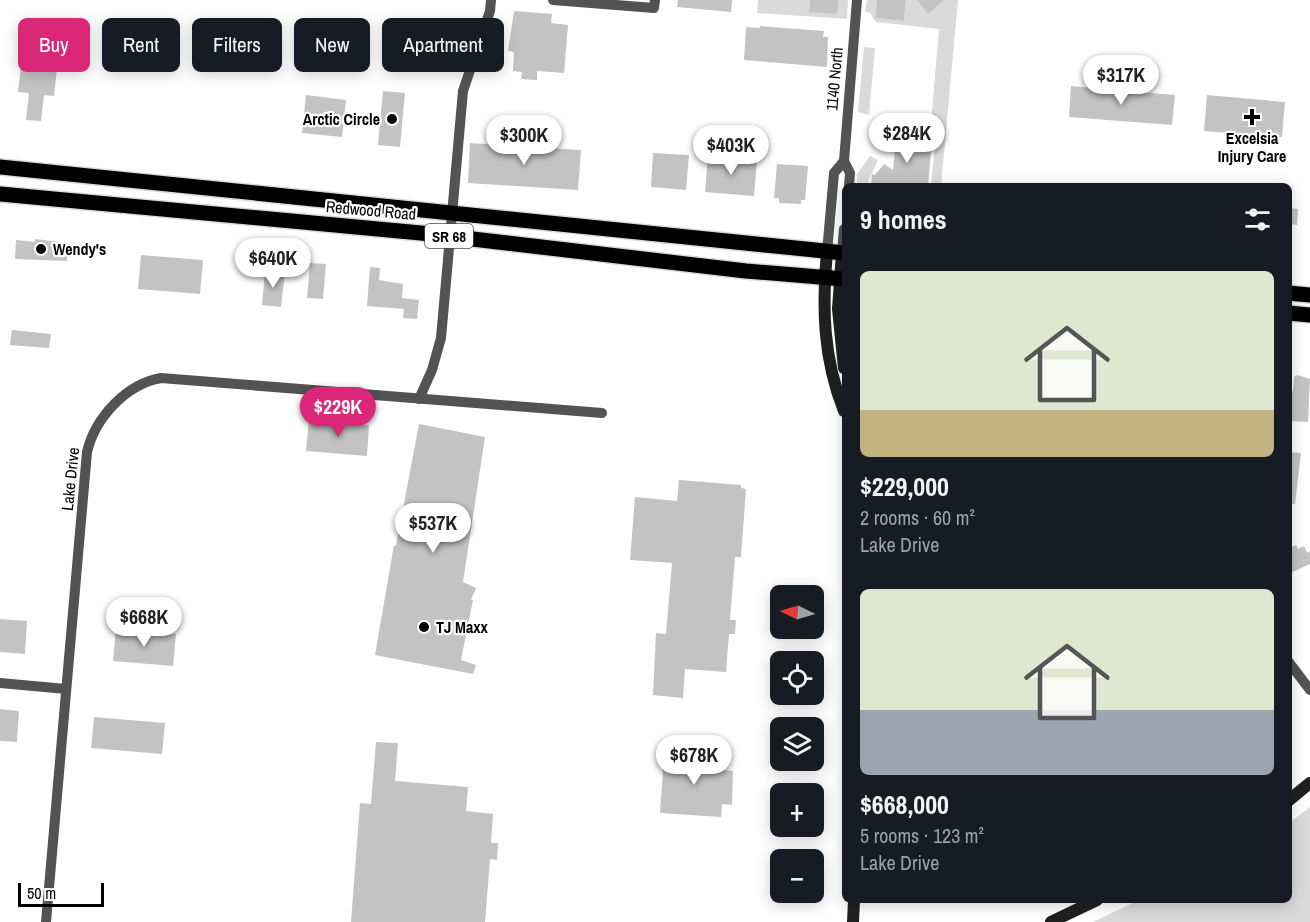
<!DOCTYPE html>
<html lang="en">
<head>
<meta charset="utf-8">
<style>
	body { margin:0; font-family:"Archivo Narrow",sans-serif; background:#20242c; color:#f1f3f6; height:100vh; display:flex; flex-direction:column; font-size:22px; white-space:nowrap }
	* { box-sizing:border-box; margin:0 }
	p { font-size:20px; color:#9ea1a6 }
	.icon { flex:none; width:33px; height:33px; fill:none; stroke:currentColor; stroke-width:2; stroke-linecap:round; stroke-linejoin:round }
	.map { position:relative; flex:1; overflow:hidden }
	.side { position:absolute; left:842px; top:183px; width:450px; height:720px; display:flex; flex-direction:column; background:#171b24; border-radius:9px; box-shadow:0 3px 15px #0003 }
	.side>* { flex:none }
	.guide { position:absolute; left:18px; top:18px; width:570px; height:54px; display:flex; gap:12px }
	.needle { width:39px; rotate:275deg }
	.controls { position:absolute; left:770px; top:585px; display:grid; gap:12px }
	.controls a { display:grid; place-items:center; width:54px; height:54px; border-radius:9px; background:#171b24; box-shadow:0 3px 15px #0003; font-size:30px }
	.scale { position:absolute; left:18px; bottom:15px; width:86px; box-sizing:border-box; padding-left:6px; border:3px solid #000; border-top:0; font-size:16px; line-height:21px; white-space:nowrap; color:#000; -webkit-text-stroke:4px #fff; paint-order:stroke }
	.price { position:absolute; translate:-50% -51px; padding:0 14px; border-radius:21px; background:#fff; color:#222; font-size:20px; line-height:39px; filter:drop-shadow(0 2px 3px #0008) }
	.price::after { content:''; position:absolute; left:50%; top:36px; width:18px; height:14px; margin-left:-9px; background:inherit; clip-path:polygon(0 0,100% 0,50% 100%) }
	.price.current { background:#db2777; color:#fff }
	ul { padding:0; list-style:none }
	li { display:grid; align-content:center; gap:12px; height:318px; padding:0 18px }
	li span { display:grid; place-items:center; height:186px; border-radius:9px; color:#555 }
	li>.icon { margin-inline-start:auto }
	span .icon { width:108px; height:108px; fill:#fffc; stroke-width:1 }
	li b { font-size:26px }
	h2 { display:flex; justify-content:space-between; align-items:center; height:72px; padding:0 18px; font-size:26px }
	.pill { padding:0 21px; border-radius:9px; background:#171b24; box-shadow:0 3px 15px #0003; font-size:21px; line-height:54px }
	.pill.current { background:#db2777; color:#fff }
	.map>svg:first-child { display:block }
	.green { fill:#dadada }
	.building { fill:#c3c3c3 }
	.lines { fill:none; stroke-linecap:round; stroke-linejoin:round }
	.primary-casing { stroke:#dbdbdb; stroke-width:18 }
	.street { stroke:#535353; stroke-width:10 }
	.secondary { stroke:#202020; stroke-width:12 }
	.primary { stroke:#000; stroke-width:15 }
	.poi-dot { fill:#000; stroke:#fff; stroke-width:2 }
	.labels { text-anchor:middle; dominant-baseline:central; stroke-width:4.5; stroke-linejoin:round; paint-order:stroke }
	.shield { fill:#fff; stroke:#4c4c4c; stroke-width:1.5 }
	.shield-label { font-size:15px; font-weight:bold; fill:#000 }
	.street-label { font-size:16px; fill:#000; stroke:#fff }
	.poi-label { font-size:16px; font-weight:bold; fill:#000; stroke:#fff; text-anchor:start }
</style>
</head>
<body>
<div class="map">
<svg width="1310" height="922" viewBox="0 0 1310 922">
	<rect width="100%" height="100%" fill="#fff"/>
	<g class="green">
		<path d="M758 0H810L809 11 837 14 839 0H848L847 19 757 13Z"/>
		<path d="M867 0H877L875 18 904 21 906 0H917L928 14 944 0H958L941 186H931L936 136 930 135 939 29 876 22 870 13 865 12Z"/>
		<path d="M864 47 875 48 869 115 858 112Z"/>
		<path d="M870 156 878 160 866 186H857V174Z"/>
		<path d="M1310 807V922H1093L1139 900H1288L1289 823Z"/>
	</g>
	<g class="building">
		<path d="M678 0H732L731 12 677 7Z"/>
		<path d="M810 0H839L837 14 809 12Z"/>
		<path d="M877 0H906L904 21 875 18Z"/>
		<path d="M917 0H944L928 14Z"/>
		<path d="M514 11 552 14 551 23 568 25 564 73 537 71V80L521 79 522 72 513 71 514 52 508 51Z"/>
		<path d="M760 26 824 31 823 37H828L827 67 744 60 746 27 760 28Z"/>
		<path d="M23 47 59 51 54 96 44 95 41 121 26 120 29 93 18 92Z"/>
		<path d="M1071 86 1175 95 1172 125 1069 117Z"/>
		<path d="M383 91 405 93 400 147 378 145Z"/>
		<path d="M306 95 346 100 342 137 302 133Z"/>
		<path d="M1207 95 1285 102 1282 137 1204 131Z"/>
		<path d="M908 135 932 138 928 186H871L872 174 875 175 884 164 893 170 896 139H902V136Z"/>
		<path d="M470 143 581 150 578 190 468 183Z"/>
		<path d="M653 153 689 155 686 190 651 187Z"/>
		<path d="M708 156 757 160 754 196 705 192Z"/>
		<path d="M777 164 808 166 805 200H801V204L779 203V198H774Z"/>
		<path d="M1288 208 1298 209 1297 225 1288 224Z"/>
		<path d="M35 239 68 243 67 261 15 259 16 240 35 242Z"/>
		<path d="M141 255 203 260 200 294 138 289Z"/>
		<path d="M310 263 326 264 323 299 307 298Z"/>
		<path d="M370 267 380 268 379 280 403 284 402 298 419 300 417 319 403 318 404 309 367 306Z"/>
		<path d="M265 271 285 273 281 307 262 305Z"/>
		<path d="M12 330 51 334 49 348 10 345Z"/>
		<path d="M1297 375 1310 379 1308 422 1289 421 1290 391H1293L1294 377Z"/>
		<path d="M309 420 369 425 367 456 306 451Z"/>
		<path d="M419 424 485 437 463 582 476 588 471 600H473L461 660 476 665 473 674 375 655 394 545 396 546Z"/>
		<path d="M1288 452 1301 453 1295 504H1288Z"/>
		<path d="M679 480 741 485V488L746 489 741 557H735L730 620H736L735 634H729L726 672 685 669 683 698 653 695 656 633 666 634 672 563 630 560 635 497 677 501Z"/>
		<path d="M1296 545 1298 549 1304 546 1307 553 1310 551V564L1288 574V548Z"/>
		<path d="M0 619 27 621 25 654 0 652Z"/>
		<path d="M116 629 176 634 173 666 113 661Z"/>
		<path d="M0 709 19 711 17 742 0 741Z"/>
		<path d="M94 717 165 723 162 754 91 748Z"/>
		<path d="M376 742 398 743 395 781 468 787 466 811 493 814 491 843H498L497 860 490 859 485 922H351L360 803 371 804Z"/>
		<path d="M667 746 684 748 683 757 704 759 703 768 733 771 732 805 722 804 721 817 660 813 664 756H666Z"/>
	</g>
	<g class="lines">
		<g class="primary-casing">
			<g id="primary">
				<path d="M0 167 844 253"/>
				<path d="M0 194 421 233 746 271 844 279"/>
				<path d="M1288 293 1310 295"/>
				<path d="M1288 313 1310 315"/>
			</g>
		</g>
		<g class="street">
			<path d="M553 0 654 8 655 0"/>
			<path d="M849 186 850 173 844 161 857 0"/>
			<path d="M827 252 834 173 844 161"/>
			<path d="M842 253 844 229"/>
			<path d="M419 399 432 370 441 338 463 91 490 11 491 0"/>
			<path d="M1288 661 1310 690"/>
			<path d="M0 683 66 689"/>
			<path d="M46 922 87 452C95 418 126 384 161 378L602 413"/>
		</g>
		<g class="secondary">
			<path d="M827 252C822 308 823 358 844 411"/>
			<path d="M842 253 838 309 844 368"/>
			<path d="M1288 801 1310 783"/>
			<path d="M853 922 854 900"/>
			<path d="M1051 922 1097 900"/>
		</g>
		<use href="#primary" class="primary"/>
	</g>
	<g class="poi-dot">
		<path d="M1249 108h6v6h6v6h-6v6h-6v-6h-6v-6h6z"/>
		<circle cx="392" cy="119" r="6"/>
		<circle cx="41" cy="249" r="6"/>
		<circle cx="424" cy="627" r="6"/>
	</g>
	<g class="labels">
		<rect class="shield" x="425" y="224" width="48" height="24" rx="4.5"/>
		<g class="shield-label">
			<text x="449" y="236">SR 68</text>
		</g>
		<g class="street-label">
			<text transform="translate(834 79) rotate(-85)">1140 North</text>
			<text transform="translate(371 210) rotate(5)">Redwood Road</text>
			<text transform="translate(70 479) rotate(-84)">Lake Drive</text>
		</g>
		<g class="poi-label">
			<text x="380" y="119" text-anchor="end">Arctic Circle</text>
			<text x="1252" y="138" text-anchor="middle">Excelsia<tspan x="1252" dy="18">Injury Care</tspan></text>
			<text x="53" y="249">Wendy's</text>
			<text x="436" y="627">TJ Maxx</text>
		</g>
	</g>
</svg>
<div class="controls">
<a><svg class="needle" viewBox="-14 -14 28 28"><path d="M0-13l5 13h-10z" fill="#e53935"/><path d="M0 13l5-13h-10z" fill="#9ea1a6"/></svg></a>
<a><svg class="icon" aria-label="locate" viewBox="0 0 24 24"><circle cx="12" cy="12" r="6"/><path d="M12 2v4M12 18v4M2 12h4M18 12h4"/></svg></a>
<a><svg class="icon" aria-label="layers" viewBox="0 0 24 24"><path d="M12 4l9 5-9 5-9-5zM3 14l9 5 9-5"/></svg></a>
<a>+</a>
<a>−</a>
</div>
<div class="scale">50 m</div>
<b class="price" style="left:1121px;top:106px">$317K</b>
<b class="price" style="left:907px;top:164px">$284K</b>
<b class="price" style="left:524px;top:166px">$300K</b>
<b class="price" style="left:731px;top:176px">$403K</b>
<b class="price" style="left:273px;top:289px">$640K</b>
<b class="price current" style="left:338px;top:438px">$229K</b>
<b class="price" style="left:433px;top:554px">$537K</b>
<b class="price" style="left:144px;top:648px">$668K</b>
<b class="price" style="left:694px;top:786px">$678K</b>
<div class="guide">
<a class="pill current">Buy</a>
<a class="pill">Rent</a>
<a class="pill">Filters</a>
<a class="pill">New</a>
<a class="pill">Apartment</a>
</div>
<section class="side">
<h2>9 homes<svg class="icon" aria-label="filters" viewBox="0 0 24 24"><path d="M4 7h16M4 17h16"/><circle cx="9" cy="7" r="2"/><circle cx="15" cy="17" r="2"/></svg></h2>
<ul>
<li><span style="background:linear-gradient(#dfe7d0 75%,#c2b280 0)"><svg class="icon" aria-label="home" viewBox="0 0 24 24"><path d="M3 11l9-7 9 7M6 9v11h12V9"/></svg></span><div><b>$229,000</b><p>2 rooms · 60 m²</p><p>Lake Drive</p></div></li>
<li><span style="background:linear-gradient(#dfe7d0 65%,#9aa5b1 0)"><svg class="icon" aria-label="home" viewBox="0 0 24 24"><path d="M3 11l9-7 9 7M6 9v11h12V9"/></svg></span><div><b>$668,000</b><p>5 rooms · 123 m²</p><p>Lake Drive</p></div></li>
</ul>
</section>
</div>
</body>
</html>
